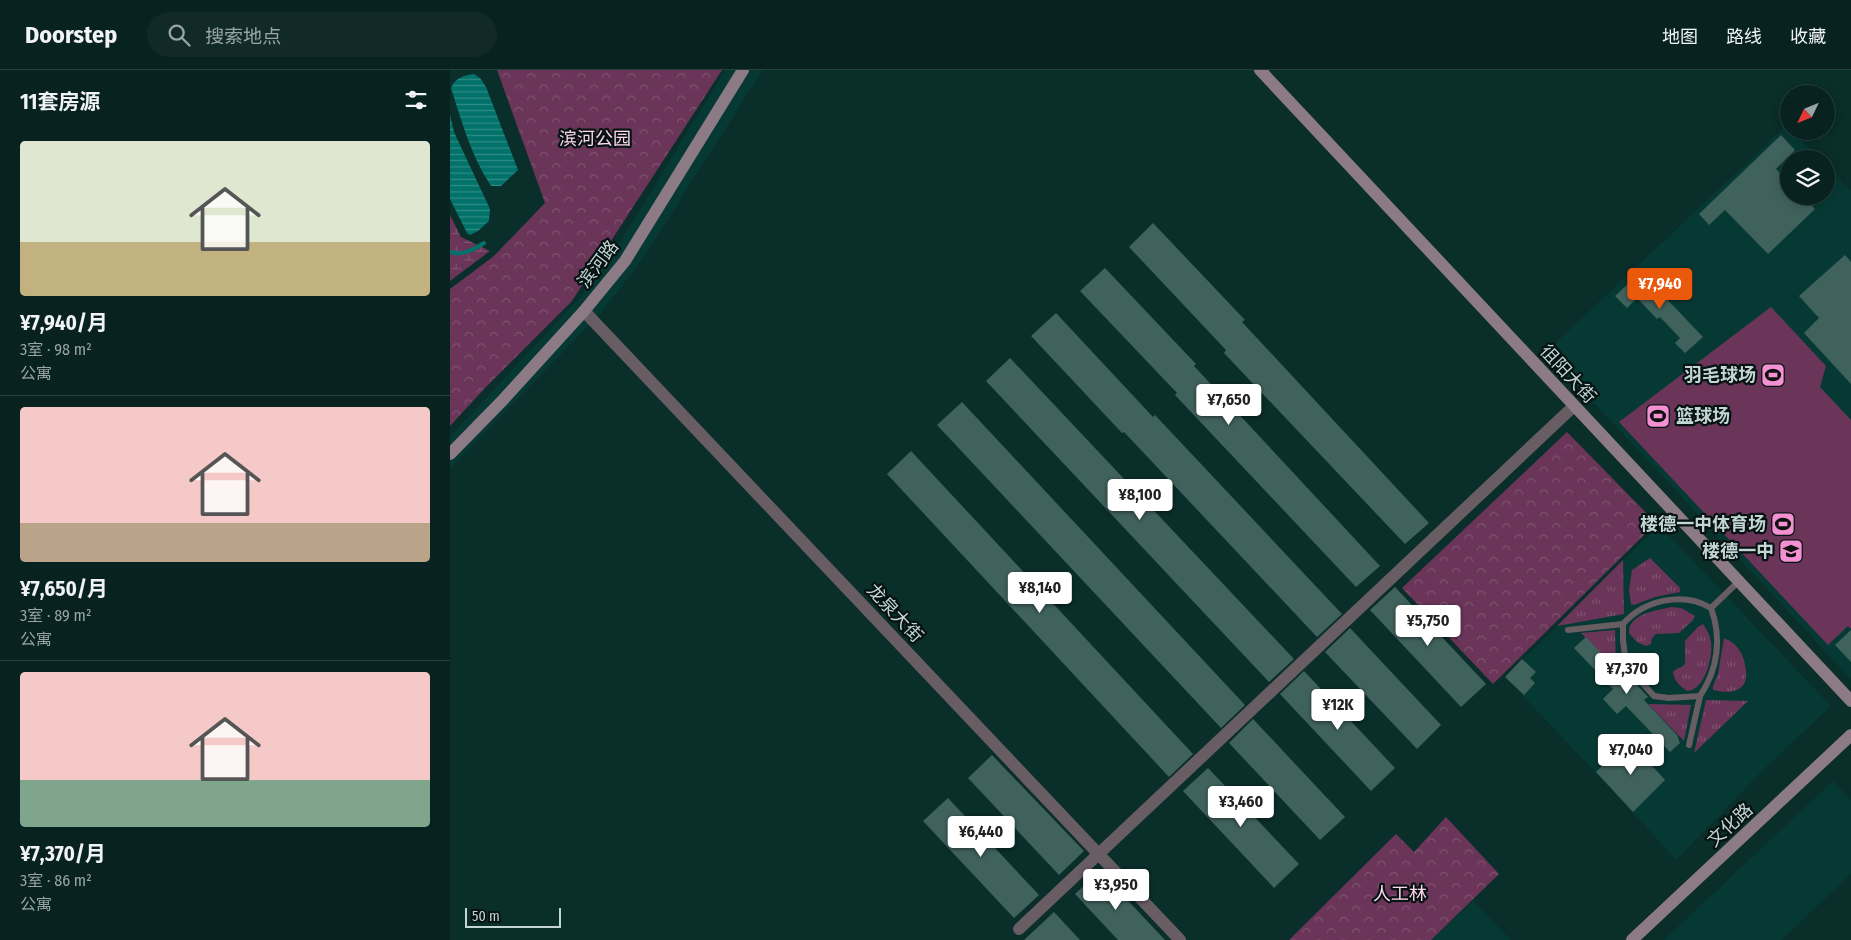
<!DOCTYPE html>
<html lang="zh">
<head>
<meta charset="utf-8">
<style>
	body { margin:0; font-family:"Fira Sans Condensed","Noto Sans SC",sans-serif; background:#112a29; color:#f1f3f6; height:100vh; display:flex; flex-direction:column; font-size:19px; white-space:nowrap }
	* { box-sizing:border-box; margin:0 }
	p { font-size:16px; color:#98a4a5 }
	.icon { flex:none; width:28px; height:28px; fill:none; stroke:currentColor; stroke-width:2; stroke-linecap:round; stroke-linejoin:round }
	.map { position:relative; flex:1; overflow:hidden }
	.sheet { display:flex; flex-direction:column; background:#082220; width:450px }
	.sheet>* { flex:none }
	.needle { width:32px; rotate:227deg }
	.buttons { position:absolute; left:1330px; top:15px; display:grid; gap:10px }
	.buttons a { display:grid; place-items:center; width:55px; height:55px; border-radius:50%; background:#082220; box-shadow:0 2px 12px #0003,0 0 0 1px #293f3e; font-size:25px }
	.scale { position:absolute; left:15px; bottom:12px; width:96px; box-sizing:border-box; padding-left:5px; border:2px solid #c3d6d3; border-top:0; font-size:14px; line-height:18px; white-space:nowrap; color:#c3d6d3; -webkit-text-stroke:4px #061312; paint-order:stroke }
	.price { position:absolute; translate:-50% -42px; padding:0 11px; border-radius:5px; background:#fff; color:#222; font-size:16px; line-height:32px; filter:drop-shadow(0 1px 2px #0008) }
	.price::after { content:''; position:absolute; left:50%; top:30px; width:15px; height:11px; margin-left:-8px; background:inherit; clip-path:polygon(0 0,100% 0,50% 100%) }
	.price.selected { background:#ea580c; color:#fff }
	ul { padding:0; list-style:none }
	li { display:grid; align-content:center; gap:10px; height:265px; padding:0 20px }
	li+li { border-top:1px solid #293f3e }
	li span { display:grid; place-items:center; height:155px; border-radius:5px; color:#555 }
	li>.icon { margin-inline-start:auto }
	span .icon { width:90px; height:90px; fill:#fffc; stroke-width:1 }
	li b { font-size:21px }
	h2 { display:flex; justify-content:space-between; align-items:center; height:60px; padding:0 20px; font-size:21px }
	header { display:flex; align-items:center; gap:30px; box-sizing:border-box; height:70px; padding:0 25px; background:#082220; border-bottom:1px solid #293f3e }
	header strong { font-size:24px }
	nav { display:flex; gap:28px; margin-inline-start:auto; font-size:18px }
	.search { width:350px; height:45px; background:#112a29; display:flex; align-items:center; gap:12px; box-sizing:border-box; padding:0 18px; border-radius:28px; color:#98a4a5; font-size:19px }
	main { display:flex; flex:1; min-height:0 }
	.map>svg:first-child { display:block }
	.built { fill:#073934 }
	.grass { fill:url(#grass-tufts) }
	.forest { fill:url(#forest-crowns) }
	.wetland { fill:url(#wetland-marsh) }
	.garden { fill:#6a3559 }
	.water { fill:url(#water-rules) }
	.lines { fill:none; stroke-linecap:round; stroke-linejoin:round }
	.stream { stroke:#017269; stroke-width:4 }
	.building { fill:#40625d }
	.lane { stroke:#685d63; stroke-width:6 }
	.street { stroke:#685d63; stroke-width:12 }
	.secondary { stroke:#8c7a85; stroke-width:12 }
	.labels { text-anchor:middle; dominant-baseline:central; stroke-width:4.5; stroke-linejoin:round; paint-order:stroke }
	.park-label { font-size:18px; fill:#fdd5ed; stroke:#061312 }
	.street-label { font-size:18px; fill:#c3d6d3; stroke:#061312 }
	.poi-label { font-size:18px; font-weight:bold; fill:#c3d6d3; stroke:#061312; text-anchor:end }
</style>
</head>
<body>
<header>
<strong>Doorstep</strong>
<div class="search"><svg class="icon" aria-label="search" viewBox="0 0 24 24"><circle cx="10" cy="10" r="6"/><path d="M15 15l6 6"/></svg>搜索地点</div>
<nav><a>地图</a><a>路线</a><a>收藏</a></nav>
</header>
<main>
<section class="sheet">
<h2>11套房源<svg class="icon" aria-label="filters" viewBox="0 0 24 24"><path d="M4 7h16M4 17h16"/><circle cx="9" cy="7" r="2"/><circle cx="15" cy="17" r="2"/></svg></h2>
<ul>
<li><span style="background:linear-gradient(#dfe7d0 65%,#c2b280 0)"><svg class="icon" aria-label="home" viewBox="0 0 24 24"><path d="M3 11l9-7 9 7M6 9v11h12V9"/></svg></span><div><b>¥7,940/月</b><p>3室 · 98 m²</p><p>公寓</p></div></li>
<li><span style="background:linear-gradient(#f6c9c9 75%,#b9a48a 0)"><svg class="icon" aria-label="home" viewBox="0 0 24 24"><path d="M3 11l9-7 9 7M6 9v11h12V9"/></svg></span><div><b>¥7,650/月</b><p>3室 · 89 m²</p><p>公寓</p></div></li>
<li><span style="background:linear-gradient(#f6c9c9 70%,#7fa58c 0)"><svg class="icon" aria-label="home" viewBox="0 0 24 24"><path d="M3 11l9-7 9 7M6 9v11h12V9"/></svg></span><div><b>¥7,370/月</b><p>3室 · 86 m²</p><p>公寓</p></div></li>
</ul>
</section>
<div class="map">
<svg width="1401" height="870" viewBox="0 0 1401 870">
	<defs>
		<pattern id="grass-tufts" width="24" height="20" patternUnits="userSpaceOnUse" patternTransform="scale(1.25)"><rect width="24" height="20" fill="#6a3559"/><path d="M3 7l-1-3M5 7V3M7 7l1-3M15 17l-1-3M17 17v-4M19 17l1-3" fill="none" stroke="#7e5270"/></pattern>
		<pattern id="forest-crowns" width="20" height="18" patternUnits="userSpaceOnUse" patternTransform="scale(1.25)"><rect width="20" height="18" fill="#6a3559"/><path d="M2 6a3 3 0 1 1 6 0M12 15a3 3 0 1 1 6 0" fill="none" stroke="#7e5270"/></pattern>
		<pattern id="wetland-marsh" width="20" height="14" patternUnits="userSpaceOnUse" patternTransform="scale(1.25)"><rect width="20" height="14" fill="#6a3559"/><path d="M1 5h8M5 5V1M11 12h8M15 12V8" fill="none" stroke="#7e5270"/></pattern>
		<pattern id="water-rules" width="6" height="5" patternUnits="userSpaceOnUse" patternTransform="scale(1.25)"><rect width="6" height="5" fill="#017269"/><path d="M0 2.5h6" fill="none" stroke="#308c84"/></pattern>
	</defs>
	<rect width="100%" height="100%" fill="#0a2e2a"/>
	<g class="built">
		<path d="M275 0H313L193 188 152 242 0 398V367L129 228 166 179Z"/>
		<path d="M1336 56 1339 61H1341L1369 89H1339V126H1376V96L1401 121V609L1163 353 1095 283Z"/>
		<path d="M1209 455 1381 636 1311 702 1226 790 1183 742 1055 607Z"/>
		<path d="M1383 711 1401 730V804L1331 870H1214Z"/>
		<path d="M1023 831 1061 870H981Z"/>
	</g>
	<g class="grass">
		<path d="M1200 488 1230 518V522L1205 527 1184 535 1181 534 1179 520 1182 500Z"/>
		<path d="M1173 490 1174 544 1107 556Z"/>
		<path d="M1221 537 1231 538 1245 546 1243 550 1229 563 1206 564 1202 568 1201 574 1196 576 1187 572 1179 563C1179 543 1206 541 1221 537Z"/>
		<path d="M1253 554C1256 559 1259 563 1260 568 1265 583 1255 621 1237 621 1230 616 1224 611 1223 602 1226 598 1232 598 1235 594V571L1248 557Z"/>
		<path d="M1165 560 1166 599 1131 563Z"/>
		<path d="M1274 568C1277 570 1281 571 1284 574 1290 579 1294 588 1295 595 1301 620 1284 625 1263 620V616L1268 604Z"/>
		<path d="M1256 630 1298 631 1244 683Z"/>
		<path d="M1198 634 1241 635 1234 671Z"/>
	</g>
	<g class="forest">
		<path d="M47 0H272L122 231 35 318 0 356V219L44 186 95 133Z"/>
		<path d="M1117 362 1206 453 1043 614 952 518Z"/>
		<path d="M996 747 1049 804 981 870H839L946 764 964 782Z"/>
	</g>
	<path class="wetland" d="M0 145 11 167 40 181 0 211Z"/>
	<path class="garden" d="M1321 237 1376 296 1370 317 1401 350V559L1398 556 1378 575 1169 352Z"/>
	<g class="water">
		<path d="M24 4 30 8 36 17 68 100 51 116H41C21 86 12 52 1 18 5 8 14 5 24 4Z"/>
		<path d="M0 45 4 62 40 139 39 151 28 161 20 165 17 163 0 129Z"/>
	</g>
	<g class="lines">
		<path class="stream" d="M0 182C12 186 23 180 34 173"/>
	</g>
	<g class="building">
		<path d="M1331 65 1345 80 1326 99 1339 112V126H1353L1365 139 1318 184 1275 140 1259 155 1249 144Z"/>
		<path d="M703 153 795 250 792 252 979 453 955 474 774 283 776 280 679 177Z"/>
		<path d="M1395 185 1401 192V314L1354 263 1369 248 1349 226Z"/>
		<path d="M655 198 746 294 744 296 930 496 906 517 725 325 727 323 630 221Z"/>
		<path d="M1191 202 1253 267 1235 283 1225 273 1230 268 1210 247 1207 249 1187 228 1177 238 1165 226Z"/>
		<path d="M606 243 703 347 705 345 892 544 867 567 674 362 672 363 581 266Z"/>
		<path d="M560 288 844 589 819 612 536 311Z"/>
		<path d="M512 332 795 635 771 658 487 355Z"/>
		<path d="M461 381 743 684 719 707 437 404Z"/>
		<path d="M945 517 1036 614 1011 637 920 540Z"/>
		<path d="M900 558 991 655 967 679 875 582Z"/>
		<path d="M1401 560V592L1385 575Z"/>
		<path d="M1136 567 1173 606 1176 603 1198 627 1194 630 1227 665 1230 673 1220 682 1176 636 1167 644 1153 629 1163 619 1124 578Z"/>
		<path d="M1072 589 1086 602 1080 608 1085 613 1074 625 1055 607Z"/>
		<path d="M854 601 945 698 921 721 830 624Z"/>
		<path d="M803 649 895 747 870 770 779 673Z"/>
		<path d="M1179 670 1215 710 1183 742 1146 702Z"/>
		<path d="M542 685 634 781 609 805 518 708Z"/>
		<path d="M758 698 849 794 824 818 733 721Z"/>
		<path d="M498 728 589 825 564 848 473 751Z"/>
		<path d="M650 801 715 870H668L625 824Z"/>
		<path d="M604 842 630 870H574Z"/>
	</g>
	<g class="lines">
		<g class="lane">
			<path d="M1261 538C1272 568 1268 599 1250 626L1219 628 1204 626 1176 595 1173 570V554C1194 530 1233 521 1261 538L1289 511"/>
			<path d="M1118 560 1173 554"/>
			<path d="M1239 675 1250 626"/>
		</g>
		<g class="street">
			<path d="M134 241 730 870"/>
			<path d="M569 859 1124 336"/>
		</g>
		<g class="secondary">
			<path d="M810 0 1401 631"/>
			<path d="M0 384 52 331 134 241 175 191 293 0"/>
			<path d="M1182 870 1401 665"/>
		</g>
	</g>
	<defs>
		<g id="stadium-square" transform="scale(1.25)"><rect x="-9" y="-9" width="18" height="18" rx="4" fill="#f591d2" stroke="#061312"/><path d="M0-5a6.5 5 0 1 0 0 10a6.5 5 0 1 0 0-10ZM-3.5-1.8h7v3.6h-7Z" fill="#111"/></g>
		<g id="school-square" transform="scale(1.25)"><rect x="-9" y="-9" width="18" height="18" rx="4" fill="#f591d2" stroke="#061312"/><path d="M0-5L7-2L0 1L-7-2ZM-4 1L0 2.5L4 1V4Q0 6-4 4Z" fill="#111"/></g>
	</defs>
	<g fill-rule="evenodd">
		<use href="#stadium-square" x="1323" y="305"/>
		<use href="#stadium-square" x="1208" y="346"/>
		<use href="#stadium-square" x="1333" y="454"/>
		<use href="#school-square" x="1341" y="481"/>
	</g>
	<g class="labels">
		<g class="park-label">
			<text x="145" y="69">滨河公园</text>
			<text x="950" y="824">人工林</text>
		</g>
		<g class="street-label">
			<text transform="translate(148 194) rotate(-53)">滨河路</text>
			<text transform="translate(1118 304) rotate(47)">徂阳大街</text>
			<text transform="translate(445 543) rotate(47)">龙泉大街</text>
			<text transform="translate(1280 755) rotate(-43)">文化路</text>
		</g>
		<g class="poi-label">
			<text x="1306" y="305">羽毛球场</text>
			<text x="1226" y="346" text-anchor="start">篮球场</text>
			<text x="1316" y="454">楼德一中体育场</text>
			<text x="1324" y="481">楼德一中</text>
		</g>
	</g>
</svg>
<div class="buttons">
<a><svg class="needle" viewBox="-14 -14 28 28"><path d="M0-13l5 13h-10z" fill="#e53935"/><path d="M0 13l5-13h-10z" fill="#98a4a5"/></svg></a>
<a><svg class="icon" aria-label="layers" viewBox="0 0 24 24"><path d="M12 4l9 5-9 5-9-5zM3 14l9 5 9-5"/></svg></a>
</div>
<div class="scale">50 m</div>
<b class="price selected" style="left:1210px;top:240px">¥7,940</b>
<b class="price" style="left:779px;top:356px">¥7,650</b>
<b class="price" style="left:690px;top:451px">¥8,100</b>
<b class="price" style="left:590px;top:544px">¥8,140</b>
<b class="price" style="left:978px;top:577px">¥5,750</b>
<b class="price" style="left:1177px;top:625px">¥7,370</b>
<b class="price" style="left:888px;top:661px">¥12K</b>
<b class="price" style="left:1181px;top:706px">¥7,040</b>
<b class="price" style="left:791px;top:758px">¥3,460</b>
<b class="price" style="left:531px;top:788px">¥6,440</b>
<b class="price" style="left:666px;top:841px">¥3,950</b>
</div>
</main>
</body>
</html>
